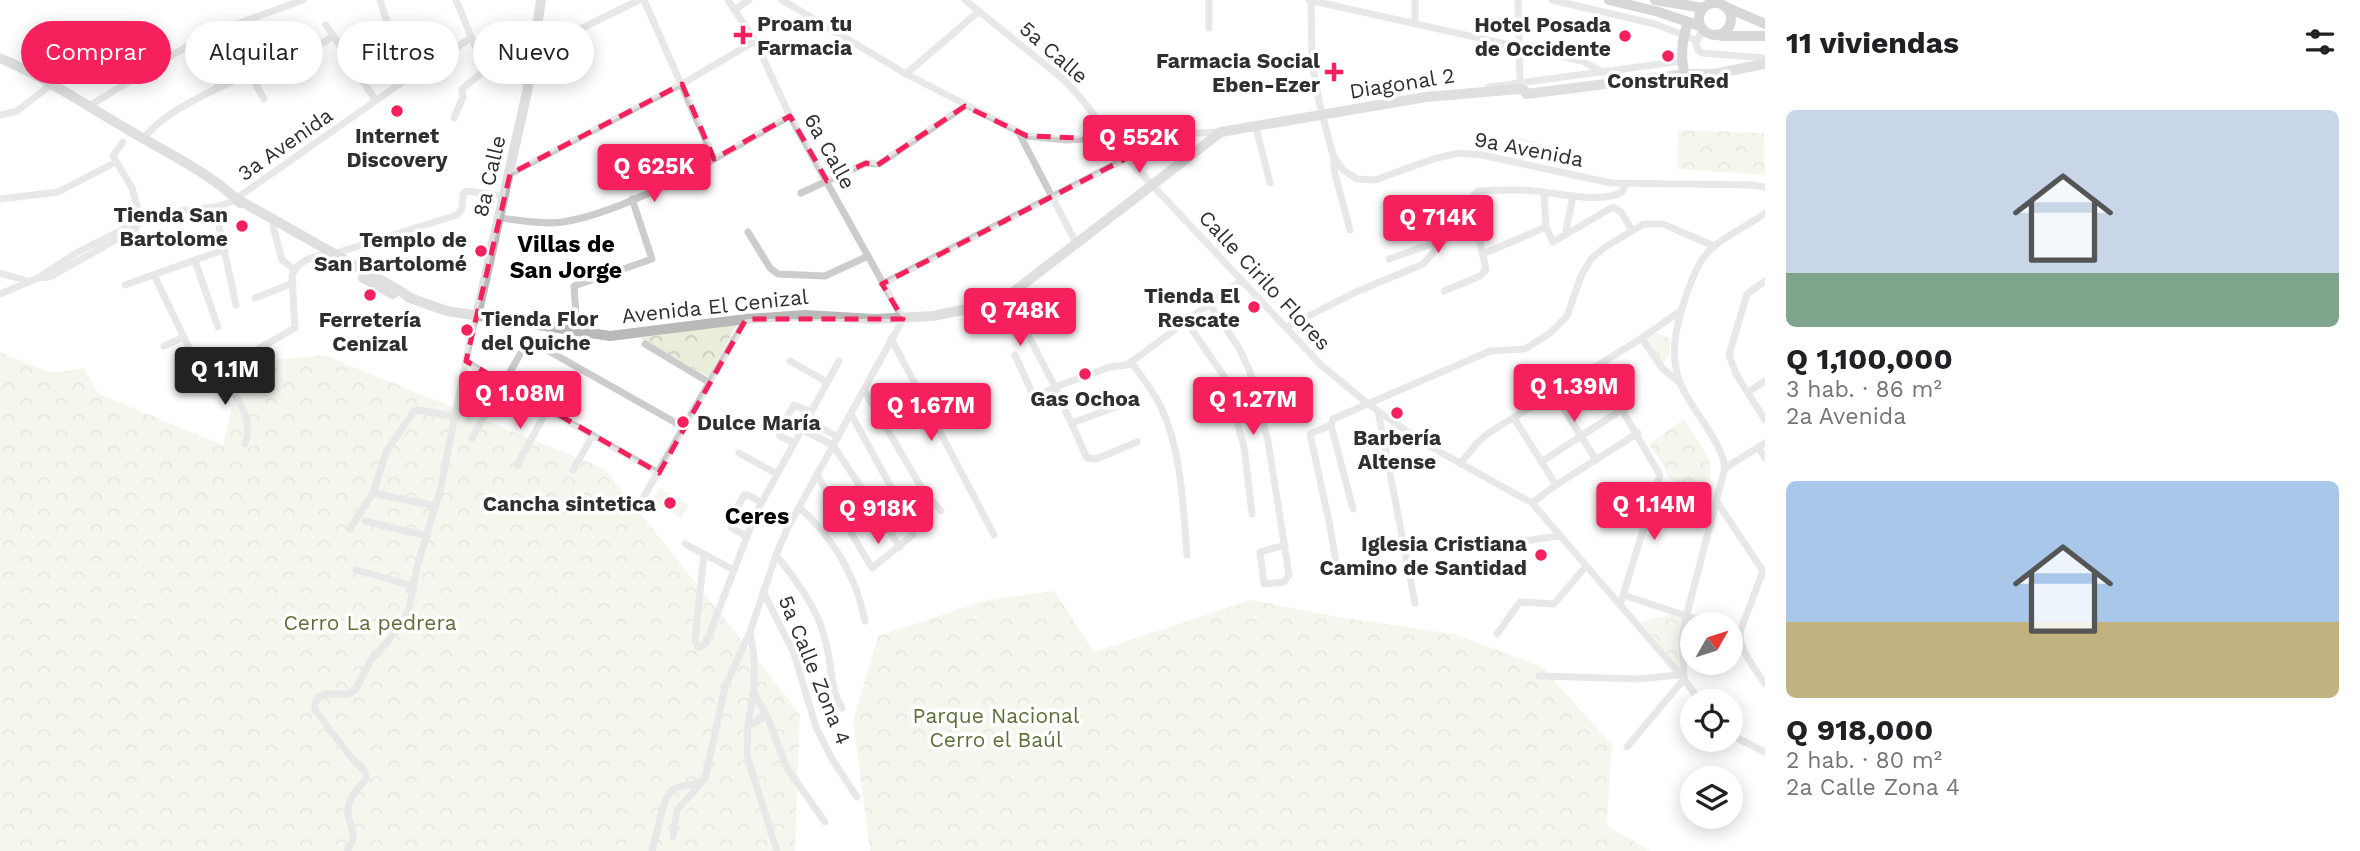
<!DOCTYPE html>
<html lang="es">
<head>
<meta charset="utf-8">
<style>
	body { margin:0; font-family:"Work Sans",sans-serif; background:#f2f2f2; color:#202124; height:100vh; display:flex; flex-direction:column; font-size:26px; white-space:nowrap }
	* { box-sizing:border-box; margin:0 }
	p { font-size:23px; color:#757577 }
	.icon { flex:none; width:38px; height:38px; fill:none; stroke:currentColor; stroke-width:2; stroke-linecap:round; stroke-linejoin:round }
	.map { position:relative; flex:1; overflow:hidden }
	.panel { display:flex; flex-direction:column; background:#fff; width:595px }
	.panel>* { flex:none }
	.guide { position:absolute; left:21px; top:21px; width:665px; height:63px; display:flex; gap:14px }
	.needle { width:46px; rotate:51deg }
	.fabs { position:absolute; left:1680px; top:612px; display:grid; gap:14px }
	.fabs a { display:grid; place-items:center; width:63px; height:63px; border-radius:50%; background:#fff; box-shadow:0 4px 18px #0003; font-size:35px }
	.price { position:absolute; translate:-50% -60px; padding:0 16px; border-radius:7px; background:#f6215c; color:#fff; font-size:23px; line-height:46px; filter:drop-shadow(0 2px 4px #0008) }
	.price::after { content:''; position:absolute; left:50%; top:42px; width:21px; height:16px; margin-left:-10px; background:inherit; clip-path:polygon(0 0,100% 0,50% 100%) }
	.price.on { background:#222; color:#fff }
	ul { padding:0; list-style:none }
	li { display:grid; align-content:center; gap:14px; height:371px; padding:0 21px }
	li span { display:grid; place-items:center; height:217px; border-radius:10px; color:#555 }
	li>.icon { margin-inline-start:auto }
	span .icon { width:126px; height:126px; fill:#fffc; stroke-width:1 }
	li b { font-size:30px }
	h2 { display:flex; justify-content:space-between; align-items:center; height:84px; padding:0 21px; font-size:30px }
	.tag { padding:0 24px; border-radius:32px; background:#fff; box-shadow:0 4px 18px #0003; font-size:24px; line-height:63px }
	.tag.on { background:#f6215c; color:#fff }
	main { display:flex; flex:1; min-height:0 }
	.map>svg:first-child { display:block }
	.forest { fill:url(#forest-crowns) }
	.garden { fill:#e9eedb }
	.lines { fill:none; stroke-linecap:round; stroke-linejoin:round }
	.street { stroke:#ccc; stroke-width:7 }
	.secondary { stroke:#b9b9b9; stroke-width:10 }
	.primary { stroke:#a7a7a7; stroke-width:10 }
	.marked { fill:none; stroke:#f6215c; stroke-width:5; stroke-dasharray:14 9; stroke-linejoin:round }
	.poi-dot { fill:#f6215c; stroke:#fff; stroke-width:2.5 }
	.labels { text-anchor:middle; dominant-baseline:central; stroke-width:7; stroke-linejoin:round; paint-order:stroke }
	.poi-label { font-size:21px; font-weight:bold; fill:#2f2f2f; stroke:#fff; text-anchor:end }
	.street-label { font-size:21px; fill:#2f2f2f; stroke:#fff }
	.park-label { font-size:21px; fill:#5d6f38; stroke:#fff }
	.neighbourhood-label { font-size:23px; font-weight:bold; fill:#000; stroke:#fff }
</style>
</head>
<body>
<main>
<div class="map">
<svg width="1765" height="851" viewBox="0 0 1765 851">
	<defs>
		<pattern id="forest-crowns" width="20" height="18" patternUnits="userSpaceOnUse" patternTransform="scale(1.75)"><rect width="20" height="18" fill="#e9eedb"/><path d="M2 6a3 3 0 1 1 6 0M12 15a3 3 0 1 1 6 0" fill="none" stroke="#c8ccbc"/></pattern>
	</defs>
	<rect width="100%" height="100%" fill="#fff"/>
	<g class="forest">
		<path d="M1678 130 1764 133 1765 175 1677 169Z"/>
		<path d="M1518 137 1563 151 1562 158 1515 150Z"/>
		<path d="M737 324 709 377 640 338Z"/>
		<path d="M1655 332 1669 338 1670 354 1663 364 1647 338Z"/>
		<path d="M0 352 51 373 84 368 99 394 223 445 242 363 324 355 605 469 800 714 795 851H0Z"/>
		<path d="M1684 419 1707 455 1711 469 1708 491 1703 495 1669 478 1664 467 1649 444Z"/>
		<path d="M1054 591 1094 652 1251 600 1339 617 1454 634 1541 666 1612 745 1607 826 1651 851H870L853 721 878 636 987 600Z"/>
		<path d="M1671 614 1685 619 1683 677 1641 622Z"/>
	</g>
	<path class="garden" d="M660 488 689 505 681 518 652 501Z"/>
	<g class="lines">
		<g class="street">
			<path d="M380 0 392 38 414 74"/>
			<path d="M456 0 485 70"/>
			<path d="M644 0 714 159"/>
			<path d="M782 0 906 74 1027 136 1066 140 1218 132"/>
			<path d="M965 0 1064 80 1080 97 1127 158 1321 365 1367 403 1422 442 1532 503 1684 679"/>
			<path d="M1309 0 1582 61 1603 72"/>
			<path d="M1311 0 1312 63 1320 106 1333 155 1343 170 1357 179 1375 180 1433 159 1459 153 1482 155 1611 183 1750 185 1765 187"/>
			<path d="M1415 0V24"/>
			<path d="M1518 0 1520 83"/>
			<path d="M1552 0 1655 24 1696 40"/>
			<path d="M734 10 749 0"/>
			<path d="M326 25 376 101"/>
			<path d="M1209 28V0"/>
			<path d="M1702 30 1696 44 1698 50 1702 53 1765 58"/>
			<path d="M196 43 219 87"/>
			<path d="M302 57 333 36"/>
			<path d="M906 74 978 12"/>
			<path d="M1489 87 1683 61"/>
			<path d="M89 106 186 47 226 28 303 0"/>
			<path d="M0 115 17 111 52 84"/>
			<path d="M454 118 463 97 462 89 485 70 568 35 639 0"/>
			<path d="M1256 128 1270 183"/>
			<path d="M1019 133 1076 243"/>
			<path d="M144 139C159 113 219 88 246 75L251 76 264 99"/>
			<path d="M123 142 113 156 132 188 141 220"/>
			<path d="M1333 155 1335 174 1350 230"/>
			<path d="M510 174 682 84 755 41"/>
			<path d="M801 193 866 163 879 164 965 106"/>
			<path d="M1544 193 1546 227 1553 242 1613 207 1621 212 1632 230"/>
			<path d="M0 199 58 192 116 162"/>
			<path d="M215 207 236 305"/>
			<path d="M499 218C520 220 543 225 563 222 635 210 726 152 790 116"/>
			<path d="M276 222 273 226 282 260 294 269"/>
			<path d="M748 232 770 268 778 274 825 276 868 256"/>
			<path d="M1565 235 1573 196"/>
			<path d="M1483 254 1546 227"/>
			<path d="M1389 259 1477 228"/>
			<path d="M195 261 218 327"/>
			<path d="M0 273 28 281"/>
			<path d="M154 275 201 373 209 377 295 328 292 276C297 259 317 255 333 254L457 215 462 209 463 194 466 191 504 196"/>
			<path d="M38 278 50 277 135 229 141 220"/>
			<path d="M1765 281 1747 294 1729 355 1736 374 1765 420"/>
			<path d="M882 284 1127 158"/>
			<path d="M125 285 223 250"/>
			<path d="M1444 291 1480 276 1486 270 1477 228 1474 195 1478 191C1496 190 1516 189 1534 191 1557 193 1602 204 1622 192L1626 184"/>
			<path d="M0 294 38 278 78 252 153 214 215 207 231 202 414 74 471 38"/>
			<path d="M1008 296 1055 387 1087 458 1096 459 1137 442"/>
			<path d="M255 298 293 283"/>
			<path d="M1209 304 1239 348 1250 372 1268 441 1289 575 1284 582 1264 584 1260 552 1285 545"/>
			<path d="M576 316 574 286 652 259 632 199"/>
			<path d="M1186 321 1225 378 1244 447 1252 514"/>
			<path d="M1287 327 1356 292 1423 264 1445 239"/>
			<path d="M891 338 994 535"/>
			<path d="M1642 338 1662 368 1680 383"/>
			<path d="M645 344 710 383"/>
			<path d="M164 346 184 337"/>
			<path d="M1015 355 1033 395 1038 396 1055 387 1110 367 1127 365 1242 280"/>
			<path d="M466 361 502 384 659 473"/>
			<path d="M790 361 827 382"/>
			<path d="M1131 362C1141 376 1153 390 1161 407 1182 452 1183 506 1187 555"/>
			<path d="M1597 367 1660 475 1620 605"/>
			<path d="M220 371C233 393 255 417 245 444"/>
			<path d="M864 390 924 492 941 511"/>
			<path d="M1748 392 1765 381"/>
			<path d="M1554 393 1596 460"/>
			<path d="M1378 411 1415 603"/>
			<path d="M1514 418 1556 485"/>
			<path d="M807 420 838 437"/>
			<path d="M1072 423 1121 405"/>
			<path d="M1331 425 1310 434 1330 526 1338 575"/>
			<path d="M801 429 833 445 900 547"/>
			<path d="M472 438 526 344 531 341 685 428"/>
			<path d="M794 443 780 436 779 431 794 405 811 412"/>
			<path d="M1758 447 1765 458"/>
			<path d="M739 453 777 474"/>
			<path d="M1541 462 1623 409"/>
			<path d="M1460 464 1477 443 1487 434 1642 338 1680 311"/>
			<path d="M517 465 547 410"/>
			<path d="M1725 468C1723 445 1696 414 1685 393 1666 359 1676 325 1688 290 1693 277 1698 263 1708 252 1723 236 1747 227 1765 213"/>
			<path d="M573 470 593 435"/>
			<path d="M817 475 872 568 913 535 892 489 851 414"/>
			<path d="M373 493 436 506"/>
			<path d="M1717 502 1765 574"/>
			<path d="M1532 503 1556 485 1638 433"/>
			<path d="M639 505 746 319"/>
			<path d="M800 508C834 539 856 575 865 621"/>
			<path d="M1353 509 1331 425 1333 419 1490 351 1525 349 1549 334 1567 316 1581 276 1591 259 1605 247 1644 224H1663L1714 246"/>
			<path d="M365 521 427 536"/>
			<path d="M350 529 373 493 386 452 414 411 420 410 455 417"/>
			<path d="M747 537 731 527 730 521 744 495H748L761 502"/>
			<path d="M685 544 734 570"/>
			<path d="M1495 545 1559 536"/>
			<path d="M704 554 695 640 698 647H701L706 643 756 513 839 361"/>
			<path d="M776 555C796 580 817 607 825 639 832 663 829 686 842 708"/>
			<path d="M356 570 413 586"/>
			<path d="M1763 571 1740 632C1739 651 1755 668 1765 684"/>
			<path d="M763 591 794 654 816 727 832 759 857 797"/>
			<path d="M1623 595 1714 625"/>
			<path d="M750 633 754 655V693L767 716 787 768 825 822"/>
			<path d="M1497 634 1520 602 1554 604 1586 566"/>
			<path d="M1539 676 1639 679 1678 675"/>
			<path d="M753 693 748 726 747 756 777 851"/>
			<path d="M1700 702 1684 679 1682 639 1686 617 1725 468 1765 443"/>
			<path d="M748 726 767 716"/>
			<path d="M1731 735 1765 752"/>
			<path d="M1627 747 1684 679"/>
			<path d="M673 837 677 810 701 783"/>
			<path d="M347 851C359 833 350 831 348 814 346 800 358 789 366 779L365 772 350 756 315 710V702L318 697 325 694H348L355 690 371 660 402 625 409 608 417 567 440 491 472 330 477 316"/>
			<path d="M652 851C657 837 662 795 674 789 684 784 696 786 705 779L725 687 750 632 776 555 788 527 903 319 790 116 755 41 728 0"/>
		</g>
		<g class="secondary">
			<path d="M0 58C47 78 88 107 132 132 164 151 215 176 240 203"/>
			<path d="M237 199 402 292 410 298 447 311 610 336 746 319 805 315 875 319 933 316 977 307 1008 296 1221 132 1426 97 1520 89 1524 90 1526 94 1685 74H1714L1765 64"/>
			<path d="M363 278 393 294"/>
			<path d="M477 316 527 92 541 0"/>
		</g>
		<g class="primary">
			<path d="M1609 0 1659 12 1700 26"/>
			<path d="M1655 0 1703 8"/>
			<circle cx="1715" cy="19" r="16"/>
			<path d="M1726 7 1765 24"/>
			<path d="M1721 36H1765"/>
			<path d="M1685 74C1680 60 1682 37 1688 23"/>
		</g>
	</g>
	<path d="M0 0H1765V851H0ZM682 84 714 159 790 116 827 181 866 163 876 166 965 106 1027 136 1111 139 1127 158 882 284 903 319H746L659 473 466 361 510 174Z" fill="#fff" fill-opacity=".55" fill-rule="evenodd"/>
	<path class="marked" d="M682 84 714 159 790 116 827 181 866 163 876 166 965 106 1027 136 1111 139 1127 158 882 284 903 319H746L659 473 466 361 510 174Z"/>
	<g class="poi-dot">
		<path d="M739.5 24.5h7v7h7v7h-7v7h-7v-7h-7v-7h7z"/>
		<circle cx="1625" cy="36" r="7"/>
		<circle cx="1668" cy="56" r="7"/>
		<path d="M1330.5 61.5h7v7h7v7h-7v7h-7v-7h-7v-7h7z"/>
		<circle cx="397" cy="111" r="7"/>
		<circle cx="242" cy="226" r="7"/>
		<circle cx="481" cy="251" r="7"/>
		<circle cx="370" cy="295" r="7"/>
		<circle cx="1254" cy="307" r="7"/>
		<circle cx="467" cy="330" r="7"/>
		<circle cx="1085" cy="374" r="7"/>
		<circle cx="1397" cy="413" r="7"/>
		<circle cx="683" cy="422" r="7"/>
		<circle cx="670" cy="503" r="7"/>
		<circle cx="1541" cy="555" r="7"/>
	</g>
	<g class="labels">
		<g class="poi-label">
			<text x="757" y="23" text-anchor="start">Proam tu<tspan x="757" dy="24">Farmacia</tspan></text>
			<text x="1611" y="24">Hotel Posada<tspan x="1611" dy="24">de Occidente</tspan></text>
			<text x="1320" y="60">Farmacia Social<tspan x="1320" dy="24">Eben-Ezer</tspan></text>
			<text x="1668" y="80" text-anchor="middle">ConstruRed</text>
			<text x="397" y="135" text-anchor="middle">Internet<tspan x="397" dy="24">Discovery</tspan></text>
			<text x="228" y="214">Tienda San<tspan x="228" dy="24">Bartolome</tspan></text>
			<text x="467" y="239">Templo de<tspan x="467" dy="24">San Bartolomé</tspan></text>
			<text x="1240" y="295">Tienda El<tspan x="1240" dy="24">Rescate</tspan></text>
			<text x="481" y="318" text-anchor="start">Tienda Flor<tspan x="481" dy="24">del Quiche</tspan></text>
			<text x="370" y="319" text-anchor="middle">Ferretería<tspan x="370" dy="24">Cenizal</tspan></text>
			<text x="1085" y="398" text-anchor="middle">Gas Ochoa</text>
			<text x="697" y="422" text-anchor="start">Dulce María</text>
			<text x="1397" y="437" text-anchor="middle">Barbería<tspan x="1397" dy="24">Altense</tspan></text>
			<text x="656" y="503">Cancha sintetica</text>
			<text x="1527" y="543">Iglesia Cristiana<tspan x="1527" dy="24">Camino de Santidad</tspan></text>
		</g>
		<g class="street-label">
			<text transform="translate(1054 52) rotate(41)">5a Calle</text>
			<text transform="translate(1402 83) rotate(-9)">Diagonal 2</text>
			<text transform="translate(285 144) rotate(-35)">3a Avenida</text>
			<text transform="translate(1529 149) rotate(11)">9a Avenida</text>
			<text transform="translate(830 151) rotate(61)">6a Calle</text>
			<text transform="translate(489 176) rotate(-77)">8a Calle</text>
			<text transform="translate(1265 280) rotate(47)">Calle Cirilo Flores</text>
			<text transform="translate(715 306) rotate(-6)">Avenida El Cenizal</text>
			<text transform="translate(815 670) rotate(68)">5a Calle Zona 4</text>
		</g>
		<g class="park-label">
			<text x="370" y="622">Cerro La pedrera</text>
			<text x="996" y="715">Parque Nacional<tspan x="996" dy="24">Cerro el Baúl</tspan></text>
		</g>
		<g class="neighbourhood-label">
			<text x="566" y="244">Villas de<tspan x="566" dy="26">San Jorge</tspan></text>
			<text x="757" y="516">Ceres</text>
		</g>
	</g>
</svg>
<div class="fabs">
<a><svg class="needle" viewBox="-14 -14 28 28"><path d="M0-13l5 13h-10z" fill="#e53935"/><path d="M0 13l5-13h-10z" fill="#757577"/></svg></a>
<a><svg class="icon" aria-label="locate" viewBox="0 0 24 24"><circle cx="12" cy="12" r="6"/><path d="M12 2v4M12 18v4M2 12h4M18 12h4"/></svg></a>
<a><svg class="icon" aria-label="layers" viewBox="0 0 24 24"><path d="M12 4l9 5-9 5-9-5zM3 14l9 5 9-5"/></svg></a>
</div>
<b class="price" style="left:1139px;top:175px">Q 552K</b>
<b class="price" style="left:654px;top:204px">Q 625K</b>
<b class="price" style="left:1438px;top:255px">Q 714K</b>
<b class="price" style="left:1020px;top:348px">Q 748K</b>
<b class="price on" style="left:225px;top:407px">Q 1.1M</b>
<b class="price" style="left:1574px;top:424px">Q 1.39M</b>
<b class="price" style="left:520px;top:431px">Q 1.08M</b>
<b class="price" style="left:1253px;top:437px">Q 1.27M</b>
<b class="price" style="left:931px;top:443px">Q 1.67M</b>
<b class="price" style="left:1654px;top:542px">Q 1.14M</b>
<b class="price" style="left:878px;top:546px">Q 918K</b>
<div class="guide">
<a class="tag on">Comprar</a>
<a class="tag">Alquilar</a>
<a class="tag">Filtros</a>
<a class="tag">Nuevo</a>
</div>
</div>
<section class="panel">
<h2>11 viviendas<svg class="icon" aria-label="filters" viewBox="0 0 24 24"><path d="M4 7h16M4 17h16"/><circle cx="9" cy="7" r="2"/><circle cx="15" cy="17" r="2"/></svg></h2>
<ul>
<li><span style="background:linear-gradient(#c9d6e8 75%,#7fa58c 0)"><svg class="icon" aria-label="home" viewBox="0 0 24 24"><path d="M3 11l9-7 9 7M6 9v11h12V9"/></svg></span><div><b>Q 1,100,000</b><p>3 hab. · 86 m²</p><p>2a Avenida</p></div></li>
<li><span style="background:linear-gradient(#a9c7e8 65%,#c2b280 0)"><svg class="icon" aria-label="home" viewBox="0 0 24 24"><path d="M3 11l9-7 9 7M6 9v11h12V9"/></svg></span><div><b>Q 918,000</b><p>2 hab. · 80 m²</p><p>2a Calle Zona 4</p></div></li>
</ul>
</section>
</main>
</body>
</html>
